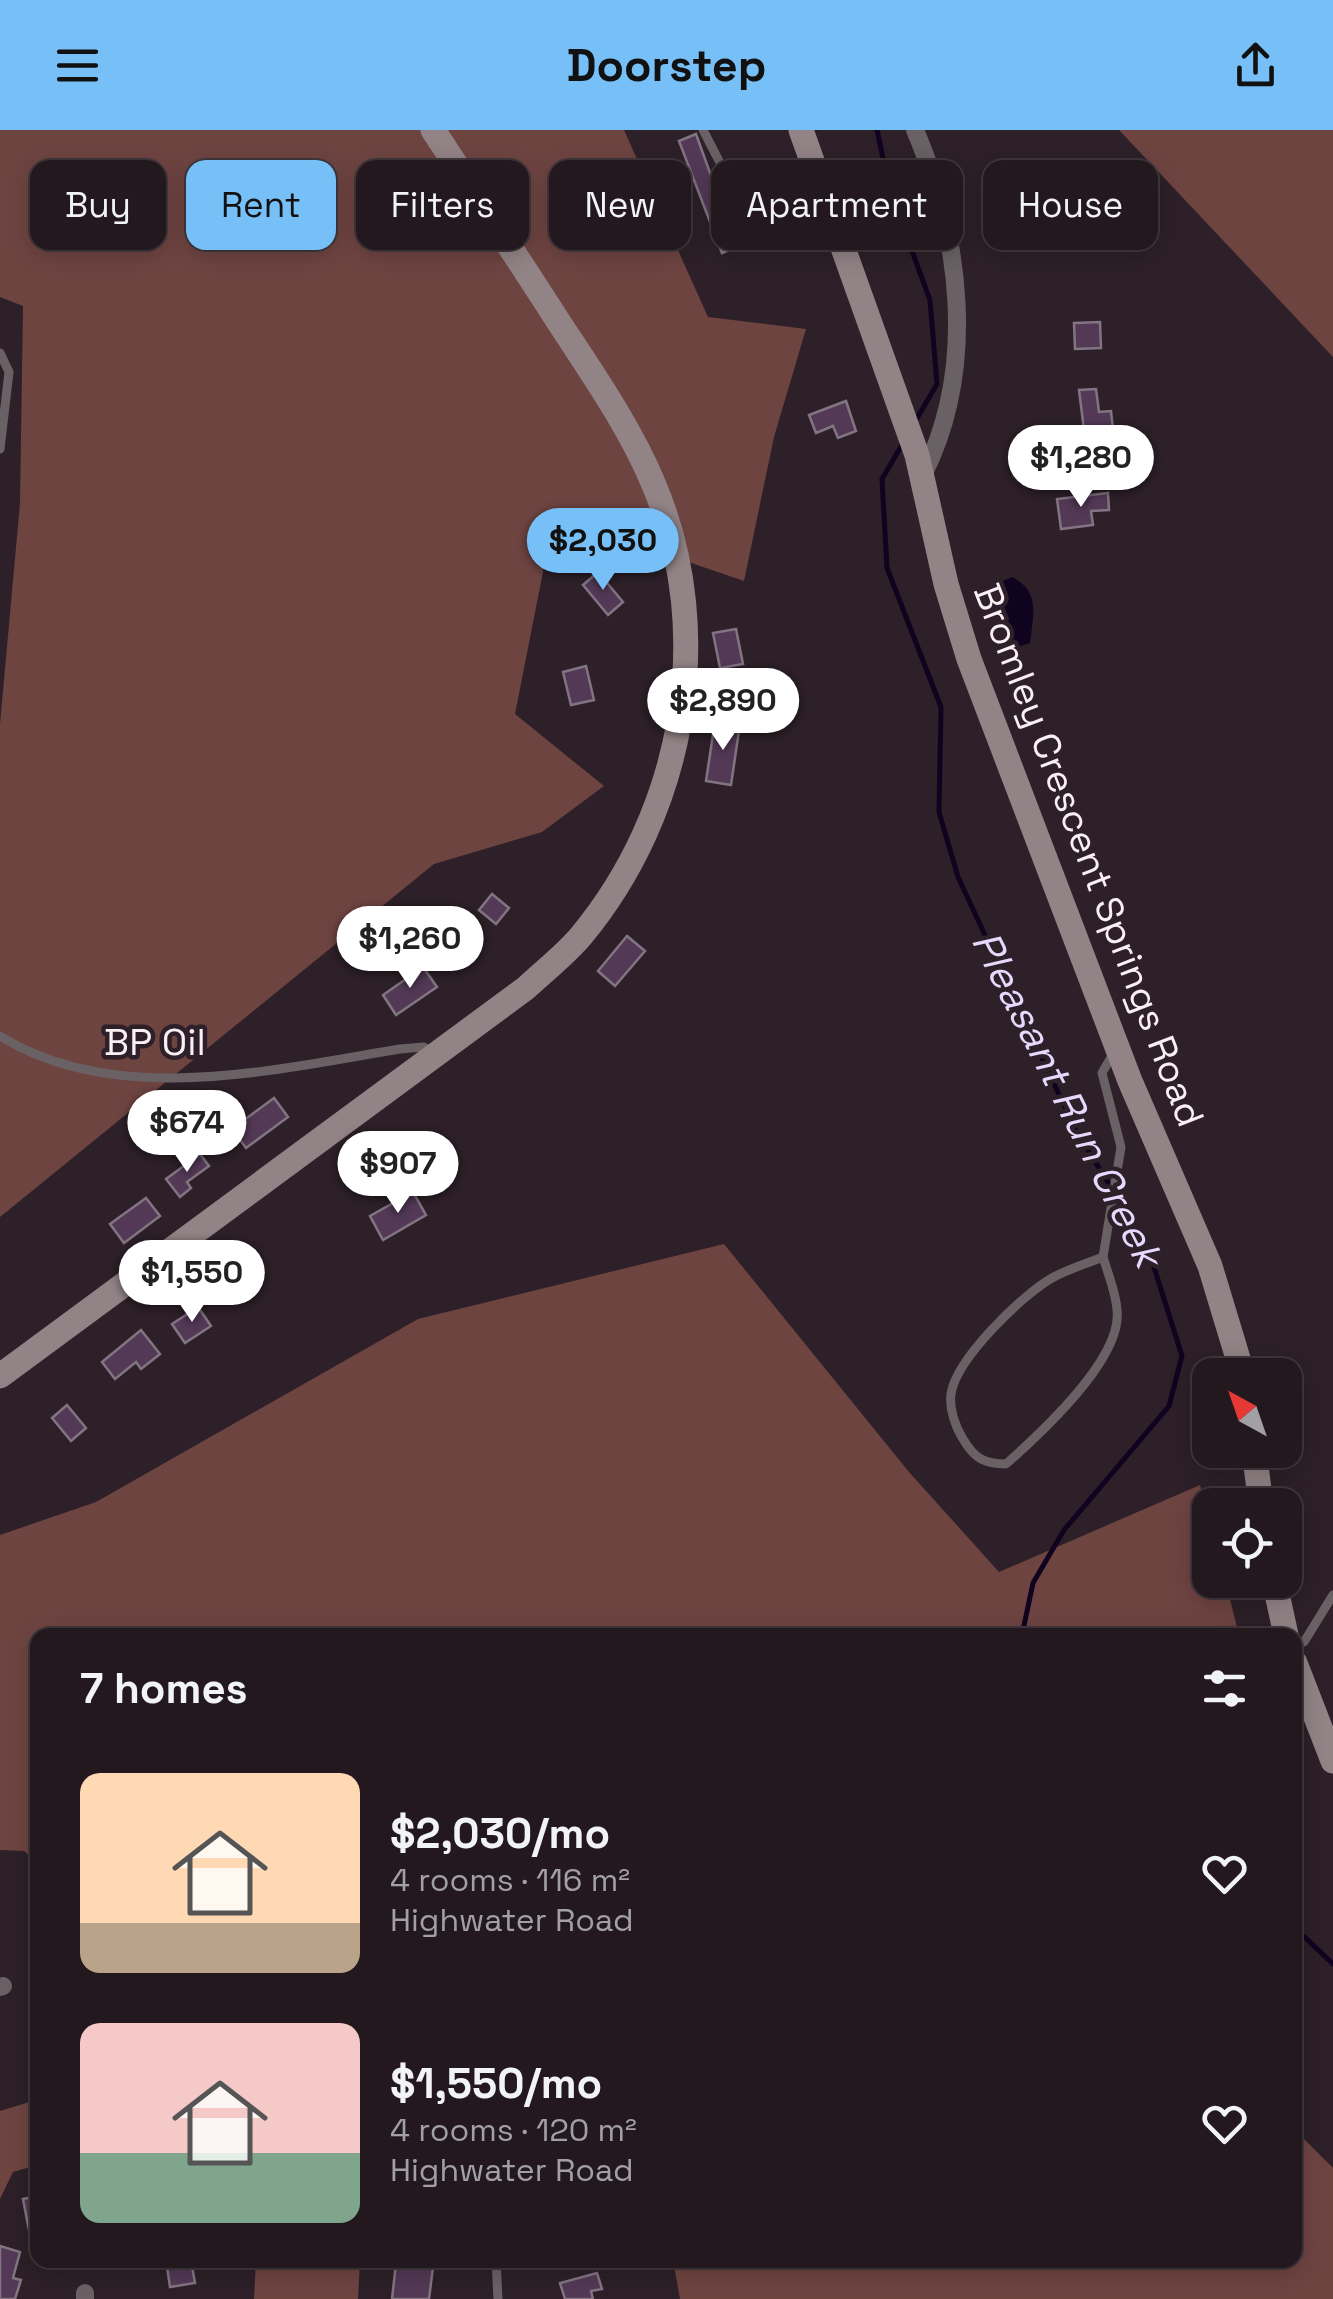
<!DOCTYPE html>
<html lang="en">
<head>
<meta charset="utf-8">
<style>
	body { margin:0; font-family:"Space Grotesk",sans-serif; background:#2e252b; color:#f1f3f6; height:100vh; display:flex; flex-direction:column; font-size:38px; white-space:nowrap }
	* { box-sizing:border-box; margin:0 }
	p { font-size:32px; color:#a2a0a4 }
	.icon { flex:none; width:55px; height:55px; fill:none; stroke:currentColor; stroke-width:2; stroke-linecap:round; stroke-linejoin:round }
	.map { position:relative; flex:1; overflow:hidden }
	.details { position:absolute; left:30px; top:1498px; width:1272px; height:640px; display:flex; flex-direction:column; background:#22181e; border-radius:20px; box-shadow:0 5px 25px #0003,0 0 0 2px #3f373c }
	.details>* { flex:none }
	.guide { position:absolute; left:30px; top:30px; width:1275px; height:90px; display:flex; gap:20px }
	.needle { width:65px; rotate:320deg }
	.buttons { position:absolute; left:1192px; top:1228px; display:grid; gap:20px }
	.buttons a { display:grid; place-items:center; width:110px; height:110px; border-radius:20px; background:#22181e; box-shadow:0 5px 25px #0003,0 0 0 2px #3f373c; font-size:50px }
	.price { position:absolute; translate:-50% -85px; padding:0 22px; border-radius:35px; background:#fff; color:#222; font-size:32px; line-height:65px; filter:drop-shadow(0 2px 5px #0008) }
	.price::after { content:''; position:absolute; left:50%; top:60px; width:30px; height:22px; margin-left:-15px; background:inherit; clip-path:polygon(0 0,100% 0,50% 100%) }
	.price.active { background:#77c0f7; color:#111 }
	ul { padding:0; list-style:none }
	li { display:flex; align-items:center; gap:30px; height:250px; padding:0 50px }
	li span { display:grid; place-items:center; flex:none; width:280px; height:200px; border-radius:20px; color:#555 }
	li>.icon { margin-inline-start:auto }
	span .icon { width:120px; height:120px; fill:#fffc; stroke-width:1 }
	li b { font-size:42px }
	h2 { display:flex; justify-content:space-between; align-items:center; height:120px; padding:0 50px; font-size:42px }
	.pill { padding:0 35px; border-radius:20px; background:#22181e; box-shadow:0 5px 25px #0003,0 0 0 2px #3f373c; font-size:35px; line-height:90px }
	.pill.active { background:#77c0f7; color:#111 }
	header { display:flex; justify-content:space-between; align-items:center; height:130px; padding:0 50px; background:#77c0f7; color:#111; font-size:45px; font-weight:600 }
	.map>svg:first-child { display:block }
	.forest { fill:#6e4441 }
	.water { fill:#10031f }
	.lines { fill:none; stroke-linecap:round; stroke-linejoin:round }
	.stream { stroke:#10031f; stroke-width:5 }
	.building { fill:#533956; stroke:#817582; stroke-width:2.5 }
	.lane { stroke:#696163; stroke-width:9 }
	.street { stroke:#696163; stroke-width:18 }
	.secondary { stroke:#918386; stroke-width:25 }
	.labels { text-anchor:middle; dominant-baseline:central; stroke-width:9; stroke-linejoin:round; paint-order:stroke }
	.street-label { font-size:38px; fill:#f9eff4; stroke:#2d2028 }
	.water-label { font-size:40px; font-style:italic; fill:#e7d9fe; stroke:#2d2028 }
</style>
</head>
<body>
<header><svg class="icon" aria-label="menu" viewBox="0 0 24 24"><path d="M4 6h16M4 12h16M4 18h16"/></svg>Doorstep<svg class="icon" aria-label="share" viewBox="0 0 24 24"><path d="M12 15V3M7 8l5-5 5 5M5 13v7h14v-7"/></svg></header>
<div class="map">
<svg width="1333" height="2169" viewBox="0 0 1333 2169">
	<rect width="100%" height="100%" fill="#2d2028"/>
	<g class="forest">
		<path d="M0 0H624L708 187 806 199 774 307 744 451 554 386 515 584 604 656 542 702 434 734 0 1087V594L20 373 23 176 0 167Z"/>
		<path d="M1119 0H1333V227Z"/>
		<path d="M724 1114 909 1342 999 1442 1200 1355 1210 1394V1450H1225L1239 1505H38L37 1731 24 1721 0 1720V1405L96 1372 418 1189Z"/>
		<path d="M36 1970 37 2035 13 2042 0 2069V1981Z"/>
		<path d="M1295 2000 1333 2038V2169H680L673 2130H1295Z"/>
		<path d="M256 2130H360L358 2169H254Z"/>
	</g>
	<path class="water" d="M1012 447C1041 461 1033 486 1030 513L1014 518C1002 503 991 472 998 453Z"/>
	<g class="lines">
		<g class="stream">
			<path d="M877 0 890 61 930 170 937 254 916 290"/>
			<path d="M903 313 882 349 887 438 941 577 939 682 958 747 1076 1001 1147 1115 1182 1226 1169 1276 1064 1400 1033 1453 1022 1505"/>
			<path d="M1295 1798 1333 1834"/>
		</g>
	</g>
	<g class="building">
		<path d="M696 4 723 79 729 76 743 114 722 123 679 11Z"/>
		<path d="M1100 192 1101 218 1075 219 1074 193Z"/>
		<path d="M1096 259 1099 282 1111 281 1116 328 1088 332 1079 260Z"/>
		<path d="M846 271 856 301 838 308 833 296 816 303 809 285Z"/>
		<path d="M1108 363 1109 380 1091 381 1093 395 1061 399 1057 369Z"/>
		<path d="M598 442 623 472 608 485 583 455Z"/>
		<path d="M736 499 743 534 720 538 713 503Z"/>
		<path d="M586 536 594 570 571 575 563 542Z"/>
		<path d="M715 591 740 594 731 655 706 651Z"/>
		<path d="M492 764 509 778 496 794 479 780Z"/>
		<path d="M627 806 645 821 615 856 598 841Z"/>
		<path d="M423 837 437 857 396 885 383 865Z"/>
		<path d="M274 968 288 987 246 1018 232 999Z"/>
		<path d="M200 1024 209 1036 187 1052 191 1058 180 1067 166 1049Z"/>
		<path d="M413 1062 426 1085 383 1110 370 1086Z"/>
		<path d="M146 1068 160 1086 124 1113 110 1094Z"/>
		<path d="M198 1177 211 1196 185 1213 172 1194Z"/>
		<path d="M141 1200 160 1224 141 1239 136 1232 115 1249 102 1232Z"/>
		<path d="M67 1275 86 1298 71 1311 52 1288Z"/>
		<path d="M38 2066V2111H31L23 2069Z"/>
		<path d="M0 2116 20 2122 13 2148 21 2150 15 2169H0Z"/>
		<path d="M166 2130H191L195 2153 170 2157Z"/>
		<path d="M396 2133 433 2137 429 2169H392Z"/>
		<path d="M597 2143 602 2159 591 2161 593 2169H565L560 2153Z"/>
	</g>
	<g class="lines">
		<g class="lane">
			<path d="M703 0 729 50"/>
			<path d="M0 223 9 242 0 319"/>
			<path d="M0 906C115 978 273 940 400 919L424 917 429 923"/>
			<path d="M1103 1127C1108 1144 1116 1163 1117 1180 1123 1228 1040 1304 1006 1334 984 1334 974 1328 963 1309 955 1296 949 1278 951 1264 956 1229 1022 1165 1052 1148 1068 1139 1086 1134 1103 1127Z"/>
			<path d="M1103 1127 1121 1017 1102 943 1113 924"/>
			<path d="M1295 1512H1304L1333 1465"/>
			<path d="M496 2130 498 2169"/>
		</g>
		<g class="street">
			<path d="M915 0C961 108 977 238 923 345"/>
			<path d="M0 1857 3 1856"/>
			<path d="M85 2163V2169"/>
		</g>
		<g class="secondary">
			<path d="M801 0 917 325 946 454 969 529 1130 951 1210 1136 1243 1245"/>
			<path d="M0 1246 526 858C544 841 565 825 581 806 683 683 717 505 654 355 630 297 592 243 558 191 517 127 475 64 433 0"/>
			<path d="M1254 1320 1261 1375"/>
			<path d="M1274 1450 1286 1505"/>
			<path d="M1295 1533 1333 1631"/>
		</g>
	</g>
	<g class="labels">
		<g class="street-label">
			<text transform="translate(1089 725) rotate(69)">Bromley Crescent Springs Road</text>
			<text x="155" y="912">BP Oil</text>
		</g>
		<g class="water-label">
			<text transform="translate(1067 969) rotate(63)">Pleasant Run Creek</text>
		</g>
	</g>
</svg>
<div class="buttons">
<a><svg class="needle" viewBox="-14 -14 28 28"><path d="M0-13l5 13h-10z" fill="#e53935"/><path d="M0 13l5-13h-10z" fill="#a2a0a4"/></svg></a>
<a><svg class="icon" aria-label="locate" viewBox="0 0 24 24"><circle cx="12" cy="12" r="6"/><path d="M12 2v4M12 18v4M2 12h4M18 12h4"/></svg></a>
</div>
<b class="price" style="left:1081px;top:380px">$1,280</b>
<b class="price active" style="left:603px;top:463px">$2,030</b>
<b class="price" style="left:723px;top:623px">$2,890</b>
<b class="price" style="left:410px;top:861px">$1,260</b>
<b class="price" style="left:187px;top:1045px">$674</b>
<b class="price" style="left:398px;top:1086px">$907</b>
<b class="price" style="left:192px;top:1195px">$1,550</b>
<div class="guide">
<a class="pill">Buy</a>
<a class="pill active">Rent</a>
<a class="pill">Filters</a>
<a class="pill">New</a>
<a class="pill">Apartment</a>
<a class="pill">House</a>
</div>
<section class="details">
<h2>7 homes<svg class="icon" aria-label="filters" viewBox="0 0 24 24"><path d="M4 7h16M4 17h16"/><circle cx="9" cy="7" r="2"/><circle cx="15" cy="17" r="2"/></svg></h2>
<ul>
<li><span style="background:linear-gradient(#ffd9b3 75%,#b9a48a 0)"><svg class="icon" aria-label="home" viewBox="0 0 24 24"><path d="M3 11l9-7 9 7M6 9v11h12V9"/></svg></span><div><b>$2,030/mo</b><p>4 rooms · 116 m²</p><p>Highwater Road</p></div><svg class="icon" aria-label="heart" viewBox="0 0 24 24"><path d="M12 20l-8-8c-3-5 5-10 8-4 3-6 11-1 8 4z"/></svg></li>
<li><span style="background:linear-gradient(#f6c9c9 65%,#7fa58c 0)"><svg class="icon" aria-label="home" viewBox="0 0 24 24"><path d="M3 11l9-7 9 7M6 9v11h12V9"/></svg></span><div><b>$1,550/mo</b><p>4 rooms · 120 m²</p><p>Highwater Road</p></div><svg class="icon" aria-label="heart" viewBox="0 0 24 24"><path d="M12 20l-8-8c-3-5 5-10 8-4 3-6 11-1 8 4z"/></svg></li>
</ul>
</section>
</div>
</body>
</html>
